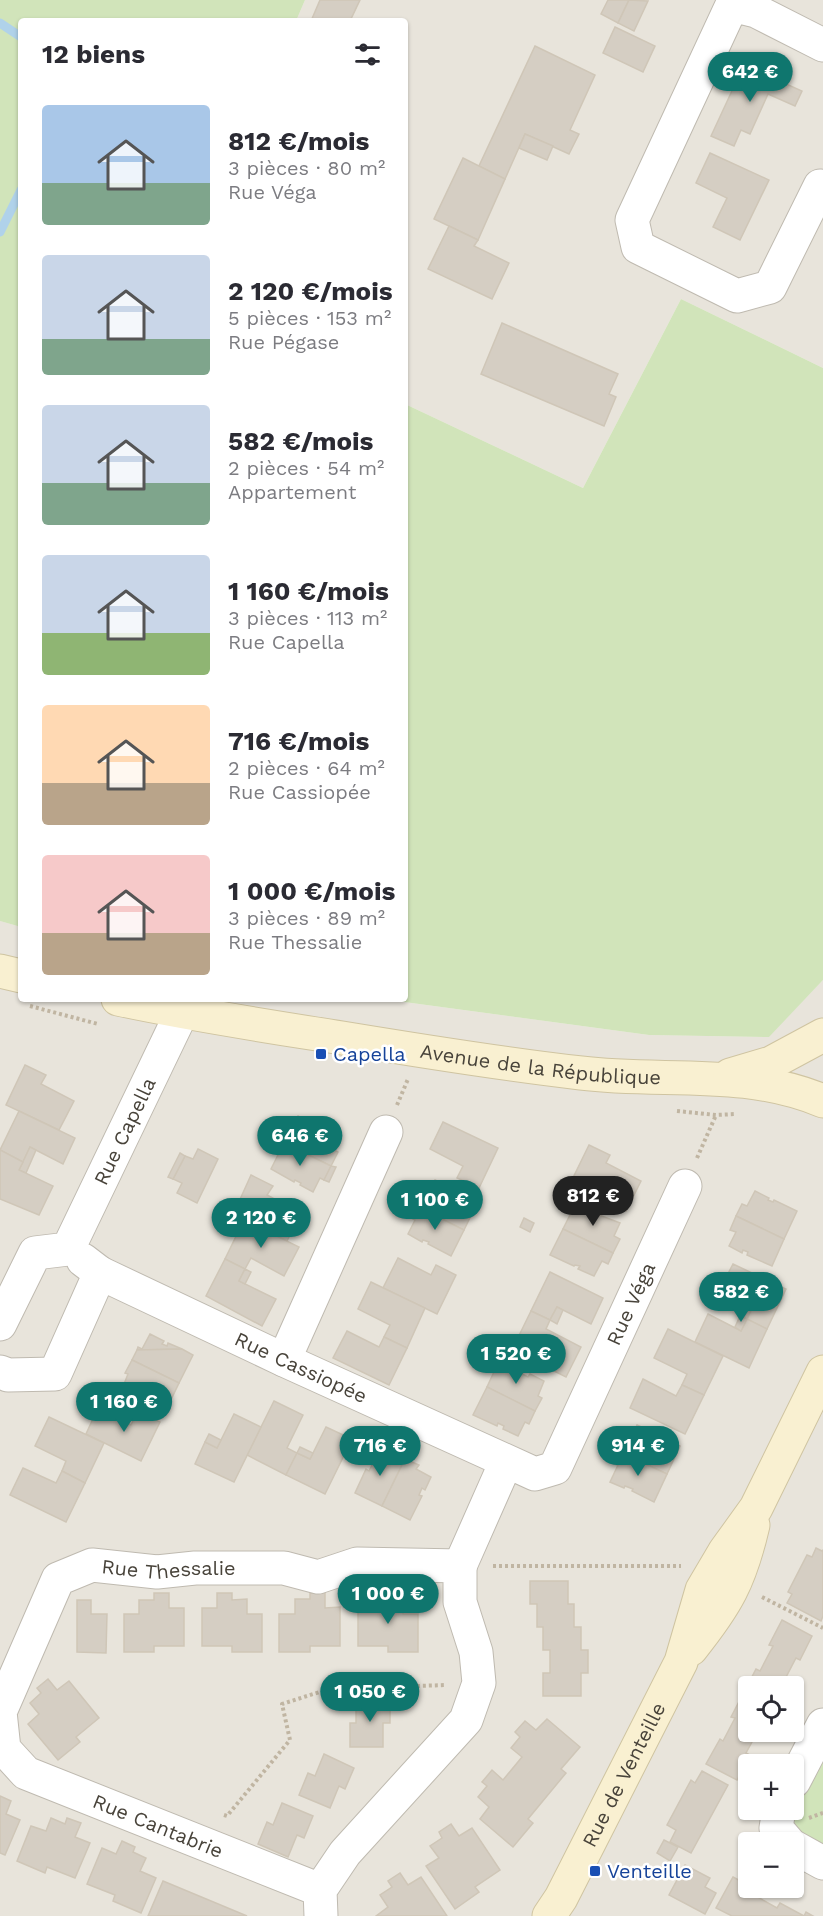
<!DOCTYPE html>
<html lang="fr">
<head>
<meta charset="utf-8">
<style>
	body { margin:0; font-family:"Work Sans",sans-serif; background:#f7f7f7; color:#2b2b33; height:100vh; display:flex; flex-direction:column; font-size:22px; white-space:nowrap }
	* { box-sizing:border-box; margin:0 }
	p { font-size:20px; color:#7c7c81 }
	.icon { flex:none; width:33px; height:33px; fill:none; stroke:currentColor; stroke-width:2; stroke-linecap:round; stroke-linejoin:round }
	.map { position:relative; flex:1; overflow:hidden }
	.panel { position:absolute; left:18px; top:18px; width:390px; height:984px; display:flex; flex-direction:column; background:#fff; border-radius:6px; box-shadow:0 2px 4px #0004 }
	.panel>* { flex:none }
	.tools { position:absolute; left:738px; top:1676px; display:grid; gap:12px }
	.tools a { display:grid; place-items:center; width:66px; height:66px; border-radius:6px; background:#fff; box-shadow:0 2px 4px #0004; font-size:30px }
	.price { position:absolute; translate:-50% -51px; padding:0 14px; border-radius:21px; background:#0f766e; color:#fff; font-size:20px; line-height:39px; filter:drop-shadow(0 2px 3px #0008) }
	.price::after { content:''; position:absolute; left:50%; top:36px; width:18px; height:14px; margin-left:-9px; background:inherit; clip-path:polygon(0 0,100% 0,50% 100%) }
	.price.on { background:#222; color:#fff }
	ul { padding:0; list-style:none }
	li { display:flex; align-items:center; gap:18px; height:150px; padding:0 24px }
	li span { display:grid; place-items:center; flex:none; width:168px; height:120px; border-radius:6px; color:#555 }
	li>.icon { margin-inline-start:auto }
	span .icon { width:72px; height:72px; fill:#fffc; stroke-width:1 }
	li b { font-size:26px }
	h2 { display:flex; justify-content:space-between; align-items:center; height:72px; padding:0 24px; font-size:26px }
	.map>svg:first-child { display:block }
	.residential { fill:#e8e4db; fill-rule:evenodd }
	.green { fill:#d1e4ba }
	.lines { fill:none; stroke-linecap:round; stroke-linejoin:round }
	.stream { stroke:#b0d2ea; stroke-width:9 }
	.building { fill:#d5cec3; stroke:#cfc6b7; stroke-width:1.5 }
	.street-casing { stroke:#bfbab0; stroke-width:35 }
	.secondary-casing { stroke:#cfc4a1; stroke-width:35 }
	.path { stroke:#c0b5a2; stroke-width:4; stroke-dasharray:3 3; stroke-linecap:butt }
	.street { stroke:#fff; stroke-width:33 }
	.secondary { stroke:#f9f0d1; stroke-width:33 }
	.transit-dot { fill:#1a4fb4; stroke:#fff; stroke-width:2 }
	.labels { text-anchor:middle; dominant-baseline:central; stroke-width:5; stroke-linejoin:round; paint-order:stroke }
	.transit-label { font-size:20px; fill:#164399; stroke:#fff; text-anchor:start }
	.street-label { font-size:20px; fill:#48433a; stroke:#fff }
</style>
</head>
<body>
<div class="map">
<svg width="823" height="1916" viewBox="0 0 823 1916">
	<rect width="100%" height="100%" fill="#f5f2ec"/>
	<g class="residential">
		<path d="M305 0H823V368L681 299 583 488 405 404V21H296Z"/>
		<path d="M0 921 21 927V999H382L649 1035 768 1037 823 980V1916H0ZM748 1686H794V1731H748ZM748 1764H794V1809H748ZM748 1842H794V1887H748Z"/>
	</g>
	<g class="green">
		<path d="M0 0H305L296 21H21V927L0 921Z"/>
		<path d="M681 299 823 368V980L769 1037 649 1035 382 999H405V404L583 488Z"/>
		<path d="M823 1747V1851L806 1842 789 1817 794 1809V1802Z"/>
	</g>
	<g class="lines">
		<g class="stream">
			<path d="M0 23 21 37"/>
			<path d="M0 232 21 190"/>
		</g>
	</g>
	<g class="building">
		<path d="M320 0H360L350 21H311Z"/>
		<path d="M608 0H629L618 23 601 14Z"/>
		<path d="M629 0 648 1 634 31 618 23Z"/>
		<path d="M615 27 655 46 643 72 603 53Z"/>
		<path d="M535 46 595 75 570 130 579 134 569 154 525 134 505 179 479 166Z"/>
		<path d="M744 65 802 91 795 106 768 94 750 134 741 130 734 146 711 136Z"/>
		<path d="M525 134 553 146 547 160 519 148Z"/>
		<path d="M710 153 769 180 740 240 713 227 727 198 696 183Z"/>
		<path d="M463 158 505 179 478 240 434 219Z"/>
		<path d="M449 226 478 240 474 246 509 263 492 299 428 269Z"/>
		<path d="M502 323 618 374 609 394 616 397 604 426 481 374Z"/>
		<path d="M25 1065 46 1075 41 1084 74 1101 59 1130 6 1105Z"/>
		<path d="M19 1111 75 1138 63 1164 30 1147 23 1162 0 1150Z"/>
		<path d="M298 1116 322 1128 321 1131 328 1134 329 1131 340 1137 334 1150 338 1152 331 1166 284 1143Z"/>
		<path d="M443 1122 498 1148 479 1188 457 1178 463 1166 430 1149Z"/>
		<path d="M284 1143 331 1166 324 1180 320 1178 313 1192 300 1185 301 1183 295 1180 294 1182 271 1169Z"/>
		<path d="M589 1145 610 1155 606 1163 641 1181 626 1211 570 1184Z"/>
		<path d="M30 1147 36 1150 26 1173 19 1170Z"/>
		<path d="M198 1149 218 1159 197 1203 177 1193 182 1183 173 1179 185 1156 193 1159Z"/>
		<path d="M0 1150 23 1162 19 1170 53 1186 39 1215 0 1199Z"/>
		<path d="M180 1153 185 1156 173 1179 168 1177Z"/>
		<path d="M331 1166 336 1167 329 1182 324 1180Z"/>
		<path d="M251 1175 273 1186 267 1195 301 1213 287 1241 233 1215Z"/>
		<path d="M435 1180 448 1186 447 1189 453 1192 454 1189 478 1201 464 1230 416 1206 423 1194 427 1196Z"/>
		<path d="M755 1191 769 1198 768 1200 773 1202 774 1200 797 1211 784 1239 736 1216 742 1204 747 1206Z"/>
		<path d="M577 1201 600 1212 599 1215 620 1223 614 1236 620 1239 613 1253 563 1229Z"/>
		<path d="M416 1206 464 1230 451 1256 428 1244 429 1242 423 1240 422 1242 408 1234 415 1220 411 1218Z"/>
		<path d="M736 1216 784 1239 772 1266 747 1255 748 1252 743 1250 742 1253 729 1246 736 1232 730 1230Z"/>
		<path d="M524 1218 534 1223 530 1232 520 1227Z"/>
		<path d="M244 1220 299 1247 284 1276 251 1258 245 1269 225 1259Z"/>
		<path d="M563 1229 613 1253 608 1264 602 1261 594 1276 578 1269 580 1266 575 1265 574 1266 550 1255Z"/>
		<path d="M398 1258 431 1275 436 1265 456 1275 437 1314 383 1288Z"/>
		<path d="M225 1259 245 1269 239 1281 276 1299 262 1326 206 1296Z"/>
		<path d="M733 1264 786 1289 767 1329 747 1319 752 1308 719 1291Z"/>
		<path d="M245 1269 251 1272 245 1284 239 1281Z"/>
		<path d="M550 1272 603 1298 591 1324 557 1307 550 1320 531 1311Z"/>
		<path d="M371 1282 425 1308 407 1348 384 1337 390 1325 358 1309Z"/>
		<path d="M745 1305 752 1308 747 1319 740 1316Z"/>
		<path d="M557 1307 563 1310 557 1324 550 1320Z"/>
		<path d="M531 1311 550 1320 546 1329 581 1347 566 1377 512 1350Z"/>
		<path d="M708 1314 741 1331 747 1319 767 1329 749 1368 695 1342Z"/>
		<path d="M740 1316 747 1319 741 1331 735 1327Z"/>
		<path d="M668 1329 723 1356 704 1395 682 1385 687 1374 654 1358Z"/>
		<path d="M347 1331 379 1347 384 1337 407 1348 389 1385 333 1358Z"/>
		<path d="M150 1334 164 1341 162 1344 167 1346 168 1343 182 1349 137 1350 138 1347 142 1349Z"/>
		<path d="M182 1349 193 1355 179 1383 132 1360 137 1350Z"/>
		<path d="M500 1359 524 1371 522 1374 528 1377 530 1374 544 1381 538 1396 542 1398 535 1411 487 1387Z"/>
		<path d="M132 1360 179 1383 166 1410 140 1398 142 1395 136 1392 135 1395 122 1389 128 1374 125 1373Z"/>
		<path d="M643 1379 676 1396 682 1385 704 1395 685 1434 630 1408Z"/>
		<path d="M487 1387 535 1411 529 1424 525 1422 518 1436 503 1429 504 1426 498 1423 497 1426 473 1415Z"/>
		<path d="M274 1401 303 1415 287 1448 297 1453 286 1475 247 1455Z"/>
		<path d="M98 1408 131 1425 138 1411 160 1422 141 1461 86 1434Z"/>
		<path d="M234 1414 261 1427 234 1482 195 1464 205 1442 217 1448Z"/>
		<path d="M49 1417 104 1443 85 1483 62 1471 66 1461 35 1446Z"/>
		<path d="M637 1425 652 1432 651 1435 657 1437 658 1435 680 1446 667 1474 620 1452 626 1439 630 1441Z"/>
		<path d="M326 1427 352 1439 325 1494 286 1475 297 1453 310 1459Z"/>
		<path d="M209 1434 221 1440 217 1448 205 1442Z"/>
		<path d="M300 1447 313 1453 310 1459 297 1453Z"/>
		<path d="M376 1450 390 1457 392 1453 405 1459 382 1506 355 1493 366 1469 369 1471 372 1465 369 1463Z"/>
		<path d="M620 1452 667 1474 654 1502 632 1491 633 1489 625 1486 624 1488 610 1482 618 1465 614 1464Z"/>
		<path d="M405 1459 419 1465 416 1469 431 1477 425 1490 422 1488 419 1495 422 1496 410 1520 382 1506Z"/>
		<path d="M23 1468 56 1483 62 1471 85 1483 66 1522 10 1495Z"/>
		<path d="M816 1548 822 1551 823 1550V1616L821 1621 787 1603 792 1594 788 1592 807 1555 812 1557Z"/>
		<path d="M530 1581H568V1604H574V1627H581V1650H588V1673H581V1696H543V1673H550V1650H543V1627H537V1604H530Z"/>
		<path d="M388 1592V1599H403V1614H418V1652H388V1646H358V1607L373 1608V1593Z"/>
		<path d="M154 1593H169V1608H184V1646H154V1652H124V1614H139V1600H154Z"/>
		<path d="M217 1593H232V1600L247 1599V1614H262V1652H232V1646H202V1608H217Z"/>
		<path d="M310 1593H325V1608L340 1607V1646H310V1652H279V1614H295V1599H310Z"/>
		<path d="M77 1600H91V1614H107L106 1653 77 1652Z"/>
		<path d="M782 1620 812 1636 800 1660 796 1658 783 1683 787 1685 786 1686H748V1731H758L746 1753 750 1755 737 1780 706 1764 720 1739 723 1741 735 1718 731 1717 756 1669 760 1671 773 1646 769 1645Z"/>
		<path d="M48 1679 57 1690 69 1681 99 1718 76 1737 80 1742 58 1760 28 1724 39 1714 30 1703 41 1693 37 1688Z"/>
		<path d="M356 1700H390V1723H383V1747H350V1723H356Z"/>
		<path d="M547 1719 580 1747 561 1769 566 1773 528 1819 533 1823 513 1847 480 1819 489 1807 478 1797 487 1786 482 1782 492 1770 503 1780 522 1757 511 1748 520 1737 515 1732 525 1721 536 1730Z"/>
		<path d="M324 1754 354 1768 345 1789 339 1786 330 1808 299 1795 308 1773 315 1776Z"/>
		<path d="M702 1771 728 1785 691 1853 670 1842 676 1830 667 1825 691 1780 695 1783Z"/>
		<path d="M0 1796 11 1801 6 1814 20 1820 5 1855 0 1853Z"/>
		<path d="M282 1803 313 1816 304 1838 297 1835 288 1857 258 1844 267 1822 273 1825Z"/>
		<path d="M51 1818 65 1824 67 1818 81 1823 75 1837 90 1843 75 1878 47 1867 45 1873 17 1861 31 1826 46 1831Z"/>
		<path d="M451 1824 459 1836 472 1828 500 1870 475 1887 479 1892 455 1909 426 1866 439 1858 430 1846 442 1838 439 1832Z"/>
		<path d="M664 1840 678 1847 670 1861 657 1853Z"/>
		<path d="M122 1841 135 1847 133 1852 146 1858 140 1871 156 1878 141 1913 113 1901 115 1895 87 1884 102 1848 116 1854Z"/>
		<path d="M685 1865 710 1878 705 1887 716 1893 705 1914 669 1895Z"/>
		<path d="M400 1873 408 1885 421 1877 447 1916H376L388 1907 380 1895 392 1887 388 1881Z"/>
		<path d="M733 1877 757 1890 754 1895 777 1908 780 1903 804 1916 806 1912 813 1916H732L716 1908Z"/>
		<path d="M163 1881 247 1916H148Z"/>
	</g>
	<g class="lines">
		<g class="street-casing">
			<g id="street">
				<path d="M823 45 756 11 732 5 632 220 638 247 737 296 770 287 820 186 823 188"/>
				<path id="s1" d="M100 1273 284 1360 535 1474 555 1468 685 1186"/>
				<path id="s2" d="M0 1324 35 1253 68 1249 182 1012"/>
				<path d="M284 1360 386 1132"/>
				<path d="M0 1372 8 1375 55 1374 100 1273 83 1260"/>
				<path d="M460 1566 506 1462"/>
				<path d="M794 1781 823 1725"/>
				<path d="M779 1809 776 1828 788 1842"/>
				<path d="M794 1847 823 1863"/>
				<path id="s3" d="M320 1890 26 1773 4 1749 0 1712 58 1579 92 1565 157 1572 195 1568H284L318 1577 357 1564 460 1566V1602L476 1652 479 1683 466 1720 345 1853 320 1890 321 1916"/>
			</g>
		</g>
		<g class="secondary-casing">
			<g id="secondary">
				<path d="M0 971 21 976"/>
				<path id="s4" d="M118 999C192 1015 267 1026 342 1038 421 1051 501 1064 581 1073 662 1083 745 1068 823 1101"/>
				<path d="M730 1075 771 1063 823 1035"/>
				<path d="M691 1649C727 1604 740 1581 753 1525"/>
				<path id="s5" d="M549 1916 561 1898 681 1662 702 1590 725 1551 756 1508 823 1372"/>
			</g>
		</g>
		<g class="path">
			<path d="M30 1006 98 1024"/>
			<path d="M397 1105 408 1079"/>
			<path d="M677 1111 716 1115 736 1114"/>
			<path d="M697 1158 716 1115"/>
			<path d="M493 1566H681"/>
			<path d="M762 1597 823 1628"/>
			<path d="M224 1815 227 1816 290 1740 282 1704 329 1689 446 1685"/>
			<path d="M809 1818 823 1813"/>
		</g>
		<use href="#street" class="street"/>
		<use href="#secondary" class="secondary"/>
	</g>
	<g class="transit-dot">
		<rect x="315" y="1048" width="12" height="12" rx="3"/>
		<rect x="589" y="1865" width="12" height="12" rx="3"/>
	</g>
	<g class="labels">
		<g class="transit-label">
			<text x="333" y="1054">Capella</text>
			<text x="607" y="1871">Venteille</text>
		</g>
		<g class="street-label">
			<text stroke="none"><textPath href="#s4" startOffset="428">Avenue de la République</textPath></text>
			<text stroke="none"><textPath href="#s2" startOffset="243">Rue Capella</textPath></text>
			<text stroke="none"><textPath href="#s1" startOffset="681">Rue Véga</textPath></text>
			<text stroke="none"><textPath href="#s1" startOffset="222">Rue Cassiopée</textPath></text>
			<text stroke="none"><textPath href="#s3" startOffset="645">Rue Thessalie</textPath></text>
			<text stroke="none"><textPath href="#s5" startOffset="160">Rue de Venteille</textPath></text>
			<text transform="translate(158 1826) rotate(22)">Rue Cantabrie</text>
		</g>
	</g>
</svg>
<div class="tools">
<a><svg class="icon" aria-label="locate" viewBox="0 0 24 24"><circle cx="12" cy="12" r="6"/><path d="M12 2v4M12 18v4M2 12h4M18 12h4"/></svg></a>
<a>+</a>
<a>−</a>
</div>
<b class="price" style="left:750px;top:103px">642 €</b>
<b class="price" style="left:300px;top:1167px">646 €</b>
<b class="price on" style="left:593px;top:1227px">812 €</b>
<b class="price" style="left:435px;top:1231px">1 100 €</b>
<b class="price" style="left:261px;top:1249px">2 120 €</b>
<b class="price" style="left:741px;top:1323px">582 €</b>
<b class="price" style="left:516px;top:1385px">1 520 €</b>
<b class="price" style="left:124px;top:1433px">1 160 €</b>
<b class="price" style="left:380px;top:1477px">716 €</b>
<b class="price" style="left:638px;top:1477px">914 €</b>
<b class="price" style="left:388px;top:1625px">1 000 €</b>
<b class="price" style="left:370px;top:1723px">1 050 €</b>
<section class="panel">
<h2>12 biens<svg class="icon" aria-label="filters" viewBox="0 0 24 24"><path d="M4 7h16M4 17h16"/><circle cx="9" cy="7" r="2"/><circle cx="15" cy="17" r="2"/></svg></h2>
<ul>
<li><span style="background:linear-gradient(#a9c7e8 65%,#7fa58c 0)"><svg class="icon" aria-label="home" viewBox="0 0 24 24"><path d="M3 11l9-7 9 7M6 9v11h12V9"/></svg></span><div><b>812 €/mois</b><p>3 pièces · 80 m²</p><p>Rue Véga</p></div></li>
<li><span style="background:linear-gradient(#c9d6e8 70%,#7fa58c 0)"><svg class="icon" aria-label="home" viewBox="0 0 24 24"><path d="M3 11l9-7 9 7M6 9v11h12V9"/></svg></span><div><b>2 120 €/mois</b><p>5 pièces · 153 m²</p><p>Rue Pégase</p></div></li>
<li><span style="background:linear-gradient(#c9d6e8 65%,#7fa58c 0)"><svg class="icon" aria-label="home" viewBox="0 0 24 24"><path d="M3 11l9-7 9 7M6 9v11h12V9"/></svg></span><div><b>582 €/mois</b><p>2 pièces · 54 m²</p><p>Appartement</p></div></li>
<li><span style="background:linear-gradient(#c9d6e8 65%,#8fb573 0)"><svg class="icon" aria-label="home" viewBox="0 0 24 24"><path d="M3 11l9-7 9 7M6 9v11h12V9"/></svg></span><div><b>1 160 €/mois</b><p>3 pièces · 113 m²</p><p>Rue Capella</p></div></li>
<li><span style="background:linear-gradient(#ffd9b3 65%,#b9a48a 0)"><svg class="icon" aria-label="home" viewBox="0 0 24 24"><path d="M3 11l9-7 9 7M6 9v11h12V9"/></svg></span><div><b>716 €/mois</b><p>2 pièces · 64 m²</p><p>Rue Cassiopée</p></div></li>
<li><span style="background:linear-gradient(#f6c9c9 65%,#b9a48a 0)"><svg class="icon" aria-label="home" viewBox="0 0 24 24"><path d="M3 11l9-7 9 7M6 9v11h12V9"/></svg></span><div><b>1 000 €/mois</b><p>3 pièces · 89 m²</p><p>Rue Thessalie</p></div></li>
</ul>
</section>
</div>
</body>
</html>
